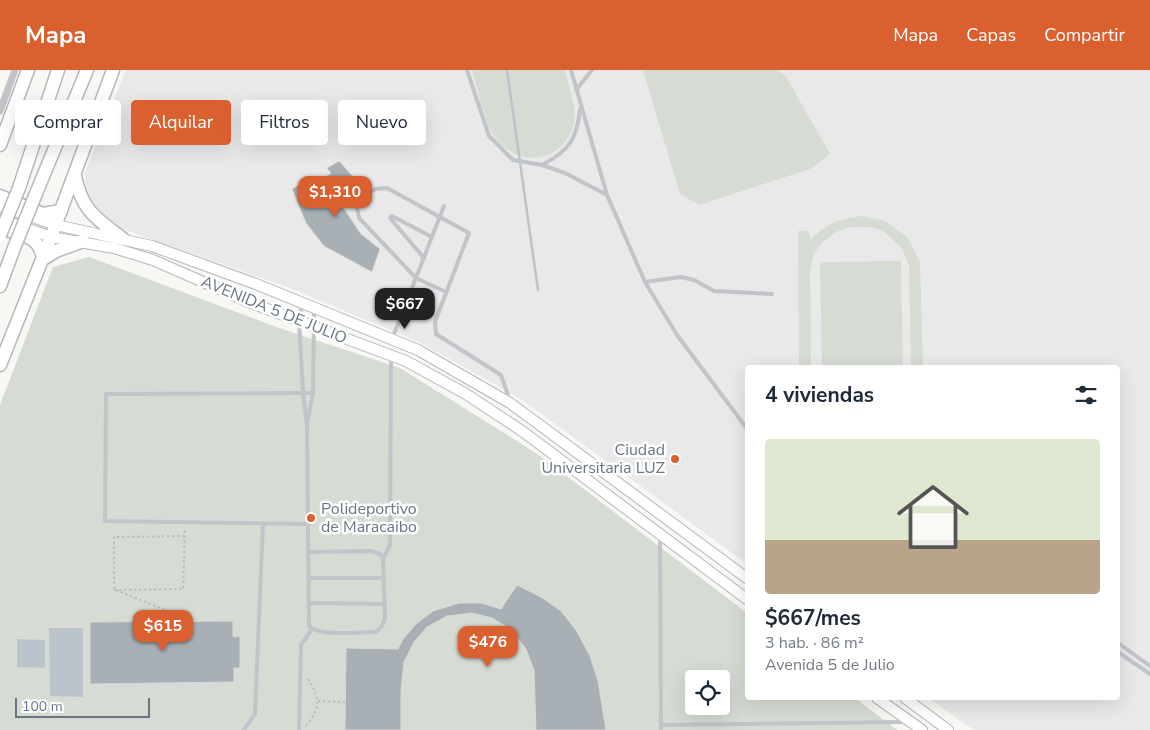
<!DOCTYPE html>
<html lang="es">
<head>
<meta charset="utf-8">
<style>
	body { margin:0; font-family:"Nunito Sans",sans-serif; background:#f6f6f7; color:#1f2937; height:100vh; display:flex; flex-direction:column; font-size:19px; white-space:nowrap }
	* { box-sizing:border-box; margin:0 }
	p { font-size:16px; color:#747a83 }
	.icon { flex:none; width:28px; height:28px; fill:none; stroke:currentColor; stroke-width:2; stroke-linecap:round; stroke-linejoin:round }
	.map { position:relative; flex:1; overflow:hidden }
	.drawer { position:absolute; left:745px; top:295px; width:375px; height:335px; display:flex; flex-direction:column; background:#fff; border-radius:5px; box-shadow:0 5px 20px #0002 }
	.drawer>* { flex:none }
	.banner { position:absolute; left:15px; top:30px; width:475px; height:45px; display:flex; gap:10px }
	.tools { position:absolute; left:685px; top:600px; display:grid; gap:10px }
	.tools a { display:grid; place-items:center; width:45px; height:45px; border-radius:5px; background:#fff; box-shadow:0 5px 20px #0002; font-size:25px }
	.scale { position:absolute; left:15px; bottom:12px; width:135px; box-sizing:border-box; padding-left:5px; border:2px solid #687684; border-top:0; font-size:14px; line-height:18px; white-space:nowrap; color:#687684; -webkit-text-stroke:4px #fff; paint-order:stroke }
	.price { position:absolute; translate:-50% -42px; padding:0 11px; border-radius:10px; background:#db6030; color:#fff; font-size:16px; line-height:32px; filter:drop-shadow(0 1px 2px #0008) }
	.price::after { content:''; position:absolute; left:50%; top:30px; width:15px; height:11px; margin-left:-8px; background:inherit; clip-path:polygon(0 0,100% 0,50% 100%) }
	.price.on { background:#222; color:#fff }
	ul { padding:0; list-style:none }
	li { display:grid; align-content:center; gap:10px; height:265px; padding:0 20px }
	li+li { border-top:1px solid #e0e1e3 }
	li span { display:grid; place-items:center; height:155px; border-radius:5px; color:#555 }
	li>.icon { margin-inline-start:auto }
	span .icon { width:90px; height:90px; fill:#fffc; stroke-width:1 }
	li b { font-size:21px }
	h2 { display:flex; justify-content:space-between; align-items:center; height:60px; padding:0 20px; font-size:21px }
	.pill { padding:0 18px; border-radius:5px; background:#fff; box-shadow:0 5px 20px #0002; font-size:18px; line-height:45px }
	.pill.on { background:#db6030; color:#fff }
	header { display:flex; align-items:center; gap:30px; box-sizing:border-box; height:70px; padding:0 25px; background:#db6030; color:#fff }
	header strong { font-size:24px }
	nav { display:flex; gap:28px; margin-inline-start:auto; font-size:18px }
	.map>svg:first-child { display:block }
	.built { fill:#e8e9e8 }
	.green { fill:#d6dcd4; fill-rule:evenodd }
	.water { fill:#bbc4ca }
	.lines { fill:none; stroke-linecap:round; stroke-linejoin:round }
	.stream { stroke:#bbc4ca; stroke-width:2.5 }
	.building { fill:#a8afb5; stroke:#d9d9d7 }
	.secondary-casing { stroke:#b3b8bd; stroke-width:12 }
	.highway-casing { stroke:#b4b7bb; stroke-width:15 }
	.path { stroke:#bbbdc0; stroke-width:2; stroke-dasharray:2.5 2.5; stroke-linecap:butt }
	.lane { stroke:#c1c4c8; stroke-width:4 }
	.street { stroke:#c1c4c8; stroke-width:7 }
	.secondary { stroke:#fff; stroke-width:10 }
	.highway { stroke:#fff; stroke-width:12 }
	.highway-bridge-casing { stroke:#b4b7bb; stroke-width:15; stroke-linecap:butt }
	.highway-bridge { stroke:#fff; stroke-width:12 }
	.poi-dot { fill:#db6030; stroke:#fff; stroke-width:2 }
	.labels { text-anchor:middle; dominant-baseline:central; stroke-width:5; stroke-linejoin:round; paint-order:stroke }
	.street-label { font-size:16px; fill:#687684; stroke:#fff }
	.poi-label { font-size:16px; fill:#687684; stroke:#fff; text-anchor:end }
</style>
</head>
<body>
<header>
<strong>Mapa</strong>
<nav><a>Mapa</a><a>Capas</a><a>Compartir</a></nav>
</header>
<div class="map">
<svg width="1150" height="660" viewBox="0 0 1150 660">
	<rect width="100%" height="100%" fill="#f7f7f4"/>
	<path class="built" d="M126 0H1150V660H974L928 628H1118V298H748L747 494 521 329 419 272 290 218 122 159 95 138 86 120 85 102Z"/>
	<g class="green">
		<path d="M472 0H565C569 17 578 39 573 56 561 95 515 98 493 65 486 55 476 14 472 0Z"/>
		<path d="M643 0H777L785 5 830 84 810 99 699 135 680 124Z"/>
		<path d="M863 146 885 151 907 167 920 192 923 297H911L909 196 902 178 882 160 867 157H850L836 162 824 171 814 183 810 201 811 297H799L798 161H809L810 170C828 153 838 149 863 146Z"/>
		<path d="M89 187 282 259 400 298 539 385 747 543 748 628H855L897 660H0V335L53 197ZM694 609H721V636H694Z"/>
		<path d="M901 191 903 297H822L820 192Z"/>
	</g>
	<g class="water">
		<path d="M49 558H83V627L50 626Z"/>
		<path d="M17 569 45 570V598L17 597Z"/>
	</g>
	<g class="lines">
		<path class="stream" d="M507 0 538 220"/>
	</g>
	<g class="building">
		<path d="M339 91 356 110 335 125 361 164 380 179 372 202 324 176 306 153 292 119 307 110 312 118 331 103 327 98Z"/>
		<path d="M517 515 541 527 561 541 576 560 590 586 598 611 606 660H536L534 600 526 579 512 560 492 548 472 543 447 546 427 557 414 572 404 592 401 620V660H345L346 578 398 579 403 569 416 554 433 541 459 533H481L501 539Z"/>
		<path d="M233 551V567L240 566V598H234V612L90 614V552Z"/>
	</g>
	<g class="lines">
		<g class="secondary-casing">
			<g id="secondary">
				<path d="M0 136 56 155 152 176 256 214 418 280 510 333 748 509"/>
				<path d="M0 149 51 167 114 178 153 190 251 233 406 291 466 324 522 361 748 530"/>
				<path d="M877 628 922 660"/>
				<path d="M905 628 948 660"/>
			</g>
		</g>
		<g class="highway-casing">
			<g id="highway">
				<path d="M0 75 28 0"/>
				<path d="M75 106C82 141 96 148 123 169"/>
				<path d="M19 118 58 0"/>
				<path d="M0 126 43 144 61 141"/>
				<path d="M35 126 87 0"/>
				<path d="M0 158C20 165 40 165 43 189"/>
				<path d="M43 189 56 181 83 171"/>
				<path d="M0 216 14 178"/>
				<path d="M0 295 51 167 113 0"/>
			</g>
		</g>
		<g class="path">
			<path d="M114 519V467L185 466"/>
			<path d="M114 520 183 519 185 458"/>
			<path d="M116 520 170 542V549"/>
			<path d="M318 631 345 632"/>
			<path d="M306 656C322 635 320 630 307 607"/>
		</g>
		<g class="lane">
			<path d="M467 0 489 66 513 90 542 95 565 103 607 125 645 212 677 265 748 360"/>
			<path d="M571 0 607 125"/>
			<path d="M576 20 592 0"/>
			<path d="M542 95C569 81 577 69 580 39"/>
			<path d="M424 188 390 148 392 146 432 167"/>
			<path d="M645 212 681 207 694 210 714 221 772 224"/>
			<path d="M446 222 416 208 359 148 357 137 359 131 375 119 387 118 469 163 435 252 436 264 501 305 510 331"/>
			<path d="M302 234 299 251 303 323 307 355 313 323 314 240"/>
			<path d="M392 269 444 136"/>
			<path d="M307 355 309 556C320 567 360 562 376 562L382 556 385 548 383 489 380 484 371 481 309 482"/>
			<path d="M309 454 105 451 106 324 313 323"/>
			<path d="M660 467 661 660"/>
			<path d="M383 489 390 475 391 288"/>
			<path d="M309 508H384"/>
			<path d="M309 533 385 534"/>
			<path d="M1118 573 1150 596"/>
			<path d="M1118 582 1150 604"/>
			<path d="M661 655 906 652"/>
			<path d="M244 660 255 644 263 453"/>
			<path d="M299 660 301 575 312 559"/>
		</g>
		<path class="street" d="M0 41 15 0"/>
		<use href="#secondary" class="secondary"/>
		<use href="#highway" class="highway"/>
		<g class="highway-bridge-casing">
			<g id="highway-bridge">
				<path d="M0 165 19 118"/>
				<path d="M14 178 35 126"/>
			</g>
		</g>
		<use href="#highway-bridge" class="highway-bridge"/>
	</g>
	<g class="poi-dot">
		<circle cx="675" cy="389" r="5"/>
		<circle cx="311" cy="448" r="5"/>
	</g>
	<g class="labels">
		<g class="street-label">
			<text transform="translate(274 240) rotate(22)">AVENIDA 5 DE JULIO</text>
		</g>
		<g class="poi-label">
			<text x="665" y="380">Ciudad<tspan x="665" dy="18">Universitaria LUZ</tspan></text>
			<text x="321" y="439" text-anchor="start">Polideportivo<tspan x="321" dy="18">de Maracaibo</tspan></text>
		</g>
	</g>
</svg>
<div class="tools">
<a><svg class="icon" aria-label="locate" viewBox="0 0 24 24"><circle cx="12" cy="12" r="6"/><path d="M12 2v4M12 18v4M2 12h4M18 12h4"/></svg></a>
</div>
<div class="scale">100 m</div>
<b class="price" style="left:335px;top:148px">$1,310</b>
<b class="price on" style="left:405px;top:260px">$667</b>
<b class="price" style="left:163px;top:582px">$615</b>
<b class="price" style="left:488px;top:598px">$476</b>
<div class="banner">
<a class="pill">Comprar</a>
<a class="pill on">Alquilar</a>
<a class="pill">Filtros</a>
<a class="pill">Nuevo</a>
</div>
<section class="drawer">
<h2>4 viviendas<svg class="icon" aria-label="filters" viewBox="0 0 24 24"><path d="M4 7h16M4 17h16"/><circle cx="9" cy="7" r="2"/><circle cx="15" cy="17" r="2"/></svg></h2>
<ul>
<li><span style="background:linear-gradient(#dfe7d0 65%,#b9a48a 0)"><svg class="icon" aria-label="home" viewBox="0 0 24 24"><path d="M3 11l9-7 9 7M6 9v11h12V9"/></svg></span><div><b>$667/mes</b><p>3 hab. · 86 m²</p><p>Avenida 5 de Julio</p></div></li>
</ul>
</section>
</div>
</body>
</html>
